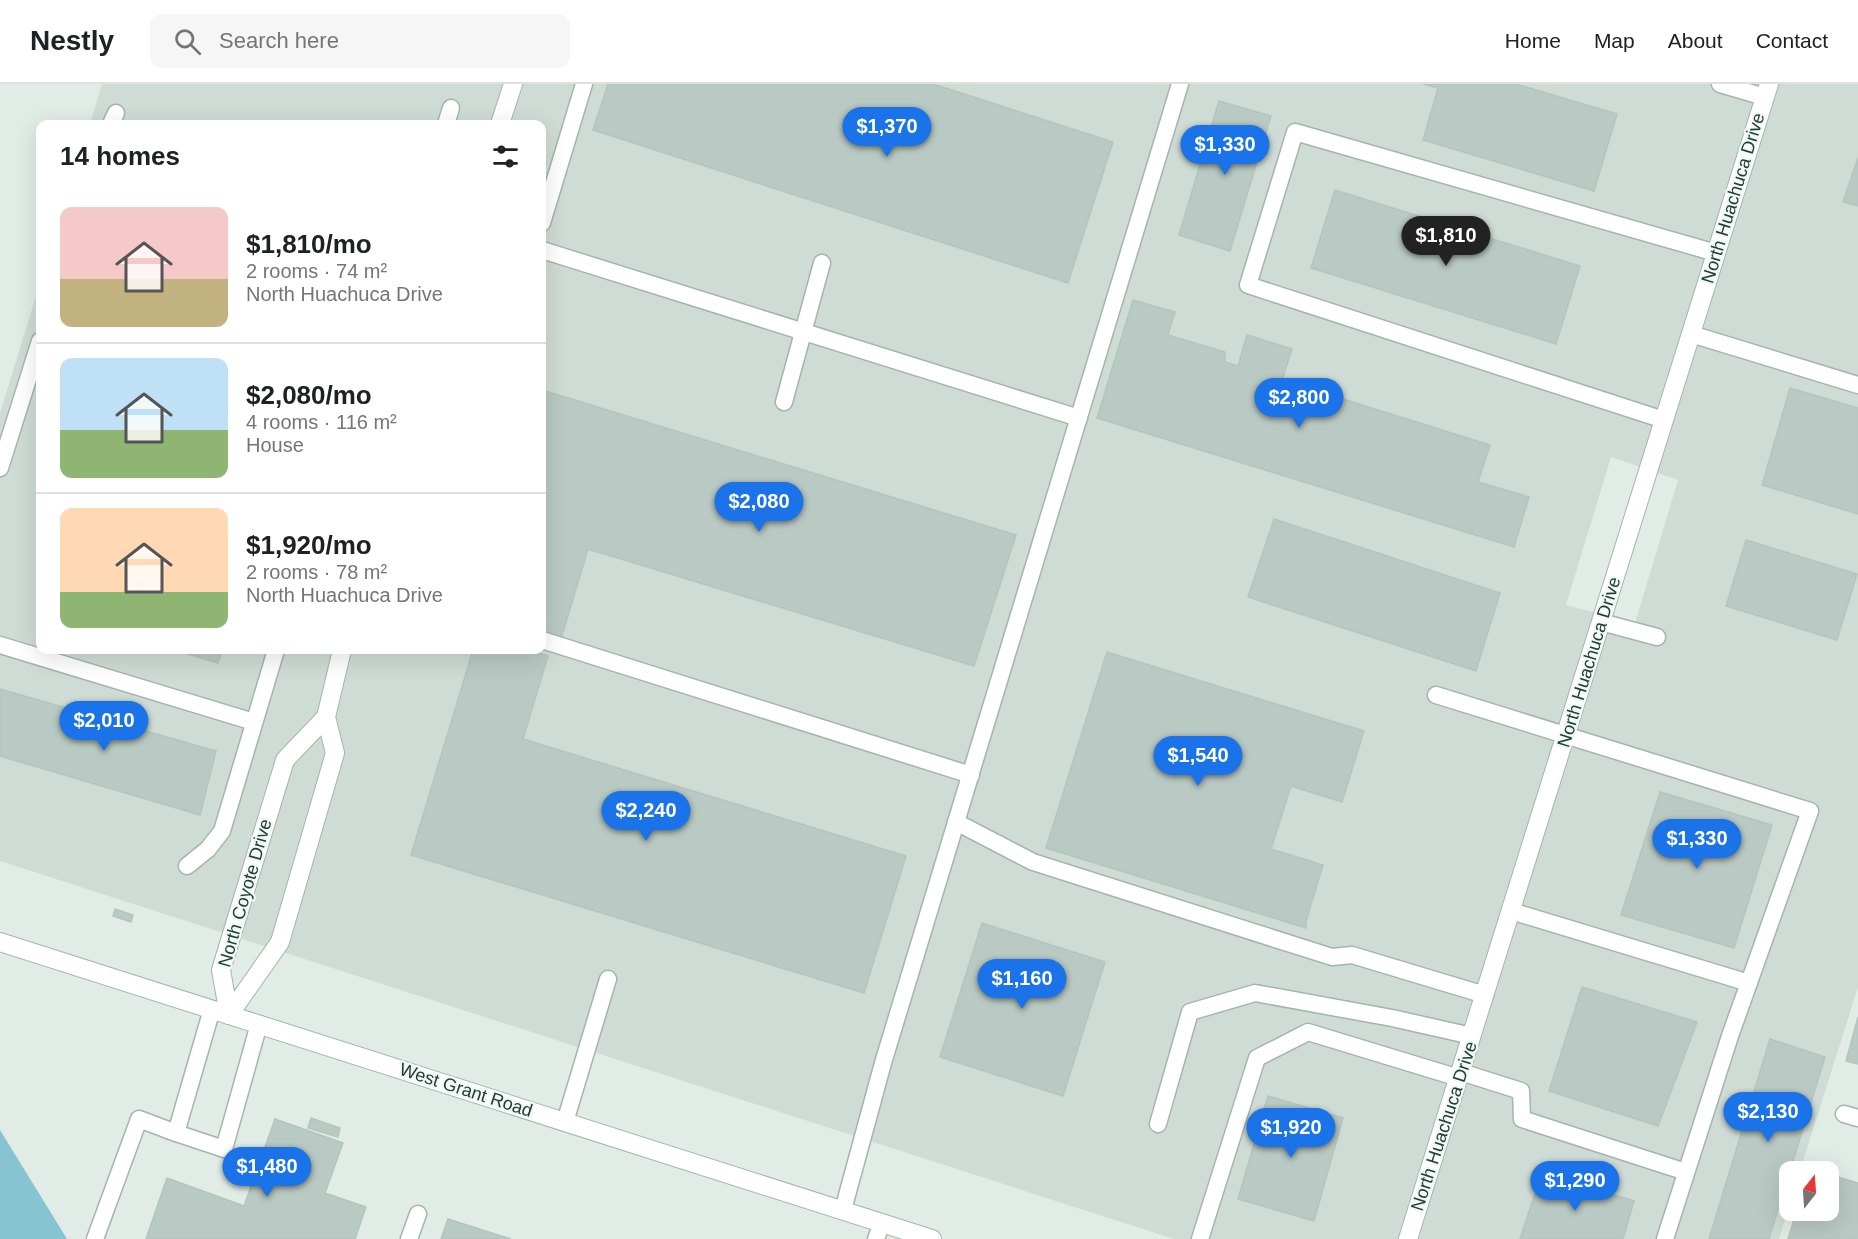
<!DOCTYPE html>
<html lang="en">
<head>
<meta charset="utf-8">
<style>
	body { margin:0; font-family:Helvetica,sans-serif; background:#f6f6f6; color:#202124; height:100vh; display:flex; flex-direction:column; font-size:22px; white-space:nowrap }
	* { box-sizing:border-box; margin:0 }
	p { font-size:20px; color:#757577 }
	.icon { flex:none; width:33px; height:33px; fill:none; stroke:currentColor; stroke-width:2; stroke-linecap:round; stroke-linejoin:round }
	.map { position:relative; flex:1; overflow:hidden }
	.side { position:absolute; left:36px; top:36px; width:510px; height:534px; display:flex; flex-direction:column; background:#fff; border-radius:12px; box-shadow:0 6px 24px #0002 }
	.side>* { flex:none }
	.needle { width:39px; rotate:17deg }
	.tools { position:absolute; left:1779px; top:1077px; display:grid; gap:12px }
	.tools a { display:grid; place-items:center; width:60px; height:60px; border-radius:12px; background:#fff; box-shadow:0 6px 24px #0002; font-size:30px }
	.price { position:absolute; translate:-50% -51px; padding:0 14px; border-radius:21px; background:#1a73e8; color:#fff; font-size:20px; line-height:39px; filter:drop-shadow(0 2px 3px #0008) }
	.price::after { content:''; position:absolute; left:50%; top:36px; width:18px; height:14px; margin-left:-9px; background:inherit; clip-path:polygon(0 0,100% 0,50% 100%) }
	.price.on { background:#222; color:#fff }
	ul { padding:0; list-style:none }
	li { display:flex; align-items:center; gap:18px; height:150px; padding:0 24px }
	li+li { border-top:2px solid #e0e0e0 }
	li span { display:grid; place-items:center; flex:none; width:168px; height:120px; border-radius:12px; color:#555 }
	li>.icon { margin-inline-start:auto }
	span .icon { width:72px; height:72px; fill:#fffc; stroke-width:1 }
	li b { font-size:26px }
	h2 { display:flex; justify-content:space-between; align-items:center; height:72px; padding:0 24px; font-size:26px }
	header { display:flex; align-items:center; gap:36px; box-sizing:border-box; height:84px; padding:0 30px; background:#fff; border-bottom:2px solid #e0e0e0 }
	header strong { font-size:28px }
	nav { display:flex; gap:33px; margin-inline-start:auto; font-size:21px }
	.search { width:420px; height:54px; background:#f6f6f6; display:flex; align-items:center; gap:15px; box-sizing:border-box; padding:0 21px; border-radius:12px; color:#757577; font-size:22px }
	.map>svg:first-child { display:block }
	.built { fill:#cfdcd6; fill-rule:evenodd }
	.water { fill:#87c4d2 }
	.building { fill:#b9c9c3; stroke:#b3c5be; stroke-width:1.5 }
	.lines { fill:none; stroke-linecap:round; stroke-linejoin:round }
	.service-casing { stroke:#a4b4ae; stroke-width:19 }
	.minor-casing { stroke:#a4b4ae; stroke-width:20 }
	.secondary-casing { stroke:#9fb8b0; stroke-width:20 }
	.service { stroke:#fff; stroke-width:16 }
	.minor { stroke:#fff; stroke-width:18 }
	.secondary { stroke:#fff; stroke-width:18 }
	.labels { text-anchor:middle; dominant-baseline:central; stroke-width:4.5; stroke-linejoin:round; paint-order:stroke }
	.street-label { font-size:18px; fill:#213d36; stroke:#f1f8f5 }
</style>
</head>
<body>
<header>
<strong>Nestly</strong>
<div class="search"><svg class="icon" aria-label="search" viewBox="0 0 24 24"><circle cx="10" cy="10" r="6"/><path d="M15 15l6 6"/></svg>Search here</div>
<nav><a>Home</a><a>Map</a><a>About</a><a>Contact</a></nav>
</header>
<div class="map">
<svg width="1858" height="1155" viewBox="0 0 1858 1155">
	<rect width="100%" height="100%" fill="#e1ece7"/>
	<path class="built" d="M102 0H1858V903L1800 1087 1790 1088 1789 1122 1779 1155H1174L0 777V329L40 199V566H542V40H90ZM1611 373 1678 396 1635 539 1566 521Z"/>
	<path class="water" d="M0 1046 67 1155H0Z"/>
	<g class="building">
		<path d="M608 0H933L1113 58 1068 199 593 46Z"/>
		<path d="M1423 0H1516L1617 30 1594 107 1423 56 1438 4Z"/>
		<path d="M1219 17 1271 32 1230 167 1179 151Z"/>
		<path d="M1858 74V122L1843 118Z"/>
		<path d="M1335 106 1580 182 1556 260 1311 184Z"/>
		<path d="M1133 216 1175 228 1168 251 1225 268V278L1238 282 1247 251 1292 265 1282 296 1490 361 1478 398 1529 413 1514 463 1097 334Z"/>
		<path d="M1790 304 1858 324V430L1762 401Z"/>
		<path d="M542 306 1016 451 974 582 588 465 561 555 542 549Z"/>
		<path d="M1274 435 1500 509 1476 587 1248 513Z"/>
		<path d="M1746 456 1857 490 1837 556 1726 522Z"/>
		<path d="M175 566H222L218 579Z"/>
		<path d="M473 566H529L548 572 523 655 906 772 864 909 411 771Z"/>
		<path d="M1107 568 1364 647 1342 718 1291 702 1271 765 1323 781 1306 837V844L1046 764Z"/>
		<path d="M0 605 216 667 200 731 0 672Z"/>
		<path d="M1660 708 1772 741 1734 864 1621 831Z"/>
		<path d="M115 825 133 831 131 838 113 832Z"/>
		<path d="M982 839 1105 878 1063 1012 940 973Z"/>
		<path d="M1582 903 1697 938 1658 1042 1549 1007Z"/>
		<path d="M1858 933V980L1846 977Z"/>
		<path d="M1770 955 1825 973 1769 1155H1709Z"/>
		<path d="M1268 1012 1343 1034 1314 1137 1238 1115Z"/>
		<path d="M311 1034 340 1044 338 1053 308 1044Z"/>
		<path d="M275 1035 343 1059 325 1109 366 1123 355 1155H146L167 1094 244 1122Z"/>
		<path d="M1542 1088 1634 1117 1623 1155H1520Z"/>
		<path d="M1828 1090 1858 1099V1155H1788L1797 1126H1828Z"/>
		<path d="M448 1135 511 1155H441Z"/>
	</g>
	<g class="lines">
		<g class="service-casing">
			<g id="service">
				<path d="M1720 0 1765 13"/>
				<path d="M111 40 116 29"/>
				<path d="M446 40 451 24"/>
				<path d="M542 139 584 0"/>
				<path d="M542 166 1079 334"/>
				<path d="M1691 250 1858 301"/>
				<path d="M784 318 822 179"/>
				<path d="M1664 336 1248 201 1295 48 1716 169"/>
				<path d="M0 384 40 257"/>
				<path d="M1601 538 1657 553"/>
				<path d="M542 556 971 691"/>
				<path d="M0 561 254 638"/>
				<path d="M1436 611 1810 727 1730 952 1665 1155"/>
				<path d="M956 738 1033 778 1332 873 1352 871 1485 911"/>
				<path d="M187 782 208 765 222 747 276 566"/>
				<path d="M1511 827 1749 899"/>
				<path d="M1461 988 1521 1007 1522 1035 1686 1088"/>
				<path d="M1844 1030 1858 1034"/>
				<path d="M565 1038 608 895"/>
				<path d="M1158 1040 1190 928 1255 909 1392 934 1472 952"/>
				<path d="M176 1049 224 1065 259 940"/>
				<path d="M843 1126 883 979 1180 0"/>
				<path d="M95 1155 139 1035 176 1049 212 925"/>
				<path d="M409 1155 418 1130"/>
				<path d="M876 1155 882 1139"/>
				<path d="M1200 1155 1257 974 1308 948 1459 994"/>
			</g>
		</g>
		<g class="minor-casing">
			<g id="minor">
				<path d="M500 40 513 0"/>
				<path d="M326 633 285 676 221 886 229 931 280 858 335 669 326 633 342 566"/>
				<path d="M1408 1155 1769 0"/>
			</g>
		</g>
		<g class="secondary-casing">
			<path id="secondary" d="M0 858 932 1155"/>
		</g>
		<use href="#service" class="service"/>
		<use href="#minor" class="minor"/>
		<use href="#secondary" class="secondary"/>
	</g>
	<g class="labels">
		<g class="street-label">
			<text transform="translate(1733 114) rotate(-73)">North Huachuca Drive</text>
			<text transform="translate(1589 578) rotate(-73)">North Huachuca Drive</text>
			<text transform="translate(245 809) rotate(-74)">North Coyote Drive</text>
			<text transform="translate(466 1006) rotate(18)">West Grant Road</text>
			<text transform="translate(1444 1042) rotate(-72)">North Huachuca Drive</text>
		</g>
	</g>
</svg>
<div class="tools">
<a><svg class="needle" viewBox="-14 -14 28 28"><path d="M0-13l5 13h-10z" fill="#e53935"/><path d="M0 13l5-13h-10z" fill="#757577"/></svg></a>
</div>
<b class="price" style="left:887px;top:74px">$1,370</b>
<b class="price" style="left:1225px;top:92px">$1,330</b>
<b class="price on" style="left:1446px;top:183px">$1,810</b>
<b class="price" style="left:1299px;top:345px">$2,800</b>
<b class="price" style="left:759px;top:449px">$2,080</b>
<b class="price" style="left:104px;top:668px">$2,010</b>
<b class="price" style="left:1198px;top:703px">$1,540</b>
<b class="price" style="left:646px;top:758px">$2,240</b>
<b class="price" style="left:1697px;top:786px">$1,330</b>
<b class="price" style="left:1022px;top:926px">$1,160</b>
<b class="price" style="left:1768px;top:1059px">$2,130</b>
<b class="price" style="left:1291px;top:1075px">$1,920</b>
<b class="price" style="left:267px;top:1114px">$1,480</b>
<b class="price" style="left:1575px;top:1128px">$1,290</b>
<section class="side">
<h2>14 homes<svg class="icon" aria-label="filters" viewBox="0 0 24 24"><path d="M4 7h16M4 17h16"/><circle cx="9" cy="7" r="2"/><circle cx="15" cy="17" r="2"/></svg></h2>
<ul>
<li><span style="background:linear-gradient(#f6c9c9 60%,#c2b280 0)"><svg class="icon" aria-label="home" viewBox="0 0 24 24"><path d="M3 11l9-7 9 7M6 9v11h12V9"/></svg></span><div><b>$1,810/mo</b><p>2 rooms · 74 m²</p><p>North Huachuca Drive</p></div></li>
<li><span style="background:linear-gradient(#bfe0f5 60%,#8fb573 0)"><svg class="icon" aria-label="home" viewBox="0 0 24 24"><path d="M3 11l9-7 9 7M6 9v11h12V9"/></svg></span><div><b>$2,080/mo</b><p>4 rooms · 116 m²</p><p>House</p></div></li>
<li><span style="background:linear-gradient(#ffd9b3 70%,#8fb573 0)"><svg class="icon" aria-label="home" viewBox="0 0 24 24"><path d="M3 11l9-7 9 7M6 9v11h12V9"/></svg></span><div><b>$1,920/mo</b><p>2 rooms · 78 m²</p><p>North Huachuca Drive</p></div></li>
</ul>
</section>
</div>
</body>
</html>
